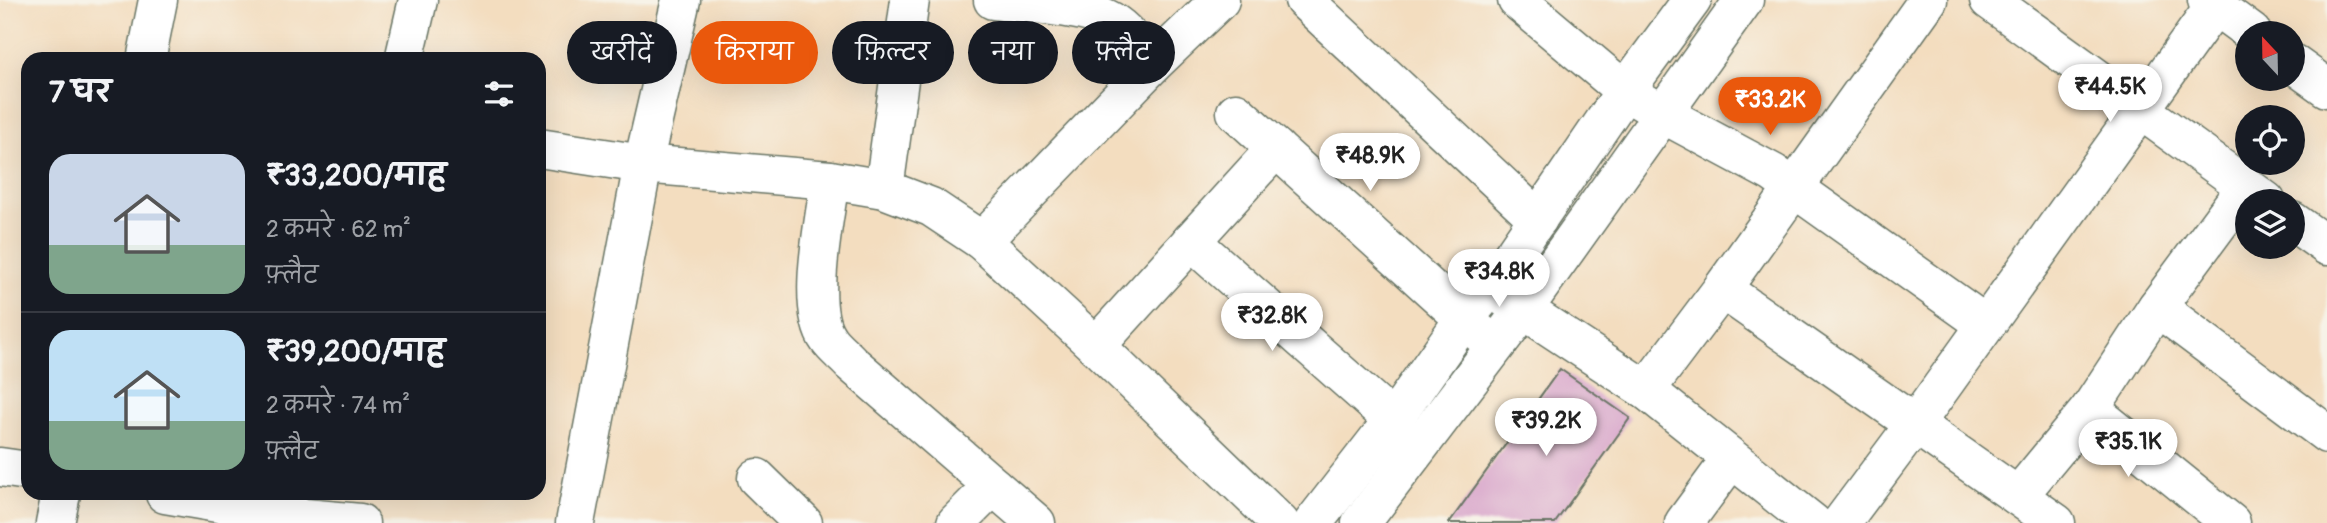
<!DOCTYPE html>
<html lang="hi">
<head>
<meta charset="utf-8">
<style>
	body { margin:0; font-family:Pangolin,"Playpen Sans Deva",sans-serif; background:#20242c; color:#f1f3f6; height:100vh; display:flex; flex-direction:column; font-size:26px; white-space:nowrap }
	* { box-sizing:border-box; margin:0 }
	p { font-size:23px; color:#9ea1a6 }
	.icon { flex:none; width:38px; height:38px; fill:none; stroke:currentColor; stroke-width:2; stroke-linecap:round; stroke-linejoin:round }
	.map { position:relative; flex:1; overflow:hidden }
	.panel { position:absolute; left:21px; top:52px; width:525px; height:448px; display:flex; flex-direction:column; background:#171b24; border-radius:21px; box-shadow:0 7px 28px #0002 }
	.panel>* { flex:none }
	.top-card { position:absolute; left:567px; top:21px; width:665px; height:63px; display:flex; gap:14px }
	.needle { width:46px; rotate:338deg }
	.fabs { position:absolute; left:2235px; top:21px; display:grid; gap:14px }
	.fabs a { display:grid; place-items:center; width:70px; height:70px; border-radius:50%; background:#171b24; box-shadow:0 7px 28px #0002; font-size:35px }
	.price { position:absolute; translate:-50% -60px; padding:0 16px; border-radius:24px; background:#fff; color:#222; font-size:23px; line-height:46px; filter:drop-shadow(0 2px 4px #0008) }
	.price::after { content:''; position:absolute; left:50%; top:42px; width:21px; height:16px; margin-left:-10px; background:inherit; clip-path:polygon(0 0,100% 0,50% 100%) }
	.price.current { background:#ea580c; color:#fff }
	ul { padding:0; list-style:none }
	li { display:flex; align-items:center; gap:21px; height:175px; padding:0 28px }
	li+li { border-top:2px solid #363941 }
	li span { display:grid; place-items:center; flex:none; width:196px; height:140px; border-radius:21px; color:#555 }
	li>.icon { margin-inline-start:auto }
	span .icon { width:84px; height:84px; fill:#fffc; stroke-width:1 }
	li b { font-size:30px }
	h2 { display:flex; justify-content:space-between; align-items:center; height:84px; padding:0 28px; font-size:30px }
	.chip { padding:0 24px; border-radius:32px; background:#171b24; box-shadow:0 7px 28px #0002; font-size:24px; line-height:63px }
	.chip.current { background:#ea580c; color:#fff }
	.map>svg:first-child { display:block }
	.building { fill:#d8a5cb }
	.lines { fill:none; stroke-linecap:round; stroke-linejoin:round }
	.minor-casing { stroke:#697565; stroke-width:41 }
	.minor { stroke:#fff; stroke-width:38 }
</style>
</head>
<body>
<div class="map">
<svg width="2327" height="523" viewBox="0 0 2327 523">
	<rect width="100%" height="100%" fill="#f7f3e8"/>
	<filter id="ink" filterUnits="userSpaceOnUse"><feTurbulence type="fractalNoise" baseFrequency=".0143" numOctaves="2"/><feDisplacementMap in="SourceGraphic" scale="14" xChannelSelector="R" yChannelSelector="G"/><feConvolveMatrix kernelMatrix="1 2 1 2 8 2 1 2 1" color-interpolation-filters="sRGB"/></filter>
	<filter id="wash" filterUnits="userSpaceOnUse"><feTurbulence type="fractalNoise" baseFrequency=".00686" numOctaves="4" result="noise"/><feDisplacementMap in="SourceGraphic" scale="28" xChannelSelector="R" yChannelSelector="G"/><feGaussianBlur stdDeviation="1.57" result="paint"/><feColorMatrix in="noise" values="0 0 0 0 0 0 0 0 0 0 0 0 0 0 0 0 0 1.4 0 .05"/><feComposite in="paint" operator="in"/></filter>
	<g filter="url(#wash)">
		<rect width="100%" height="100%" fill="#f3ddbf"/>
		<g id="blocks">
			<path class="building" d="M1560 369 1630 418 1555 523H1449Z"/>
		</g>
	</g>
	<g filter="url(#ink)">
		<use href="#blocks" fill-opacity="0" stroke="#697565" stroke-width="2"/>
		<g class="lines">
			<g class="minor-casing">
				<g id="minor">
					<path d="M993 0C1025 4 1083 5 1111 21 1128 31 1140 50 1152 65"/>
					<path d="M1304 0 1538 219"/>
					<path d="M1517 0 1625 91 1663 114 1773 173 1985 324"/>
					<path d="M1989 0 2266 201"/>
					<path d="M2207 0 2252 33"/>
					<path d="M146 60 158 0"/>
					<path d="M404 60 418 0"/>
					<path d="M2292 63 2327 88"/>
					<path d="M1236 112 1482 335"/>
					<path d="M539 148 643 164 830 180 884 189 931 207 982 241 1096 346 1280 523"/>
					<path d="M830 180C825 218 805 307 828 339 834 348 844 355 851 363L1036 523"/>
					<path d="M884 189 910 0"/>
					<path d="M2292 221 2327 246"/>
					<path d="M982 241 1152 65 1220 0"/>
					<path d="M1191 241 1393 420"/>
					<path d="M1722 289 2056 523"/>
					<path d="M1501 295 1646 390 1813 523"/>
					<path d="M2157 307 2327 434"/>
					<path d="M1096 346 1276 148"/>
					<path d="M1646 390 1722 289 1928 0"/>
					<path d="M2090 409 2231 523"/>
					<path d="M0 467 28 471"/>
					<path d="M757 478 803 523"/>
					<path d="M165 494 305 518 360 523"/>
					<path d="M2018 496 2090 409 2157 307 2246 187"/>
					<path d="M55 523 61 494"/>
					<path d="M575 523 643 164 681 0"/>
					<path d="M956 523 993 486"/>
					<path d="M1313 523 1393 420 1464 319 1491 287 1625 91 1692 0"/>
					<path d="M1361 523 1523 310 1744 0"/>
					<path d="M1684 523 1731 459"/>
					<path d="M1841 523 1915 424 2219 0"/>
				</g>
			</g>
			<use href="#minor" class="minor"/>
		</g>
	</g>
</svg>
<div class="fabs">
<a><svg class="needle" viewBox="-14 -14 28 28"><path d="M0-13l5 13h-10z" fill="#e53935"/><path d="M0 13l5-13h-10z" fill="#9ea1a6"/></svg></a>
<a><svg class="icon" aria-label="locate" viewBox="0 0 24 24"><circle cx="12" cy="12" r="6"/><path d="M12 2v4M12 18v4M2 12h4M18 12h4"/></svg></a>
<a><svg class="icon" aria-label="layers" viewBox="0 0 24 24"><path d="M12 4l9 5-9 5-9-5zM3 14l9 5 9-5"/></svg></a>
</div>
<b class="price" style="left:2110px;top:124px">₹44.5K</b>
<b class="price current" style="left:1770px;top:137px">₹33.2K</b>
<b class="price" style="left:1370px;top:193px">₹48.9K</b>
<b class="price" style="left:1499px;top:309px">₹34.8K</b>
<b class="price" style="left:1272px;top:353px">₹32.8K</b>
<b class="price" style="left:1546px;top:458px">₹39.2K</b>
<b class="price" style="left:2128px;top:479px">₹35.1K</b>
<div class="top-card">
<a class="chip">खरीदें</a>
<a class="chip current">किराया</a>
<a class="chip">फ़िल्टर</a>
<a class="chip">नया</a>
<a class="chip">फ़्लैट</a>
</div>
<section class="panel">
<h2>7 घर<svg class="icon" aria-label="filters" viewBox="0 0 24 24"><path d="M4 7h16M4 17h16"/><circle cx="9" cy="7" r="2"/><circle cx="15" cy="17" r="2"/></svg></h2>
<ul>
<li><span style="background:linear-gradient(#c9d6e8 65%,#7fa58c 0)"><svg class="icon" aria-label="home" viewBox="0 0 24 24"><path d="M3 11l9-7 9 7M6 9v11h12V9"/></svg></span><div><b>₹33,200/माह</b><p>2 कमरे · 62 m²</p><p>फ़्लैट</p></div></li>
<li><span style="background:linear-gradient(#bfe0f5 65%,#7fa58c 0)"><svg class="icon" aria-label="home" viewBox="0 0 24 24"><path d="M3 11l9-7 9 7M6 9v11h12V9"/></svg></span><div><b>₹39,200/माह</b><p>2 कमरे · 74 m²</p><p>फ़्लैट</p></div></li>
</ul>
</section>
</div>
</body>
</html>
